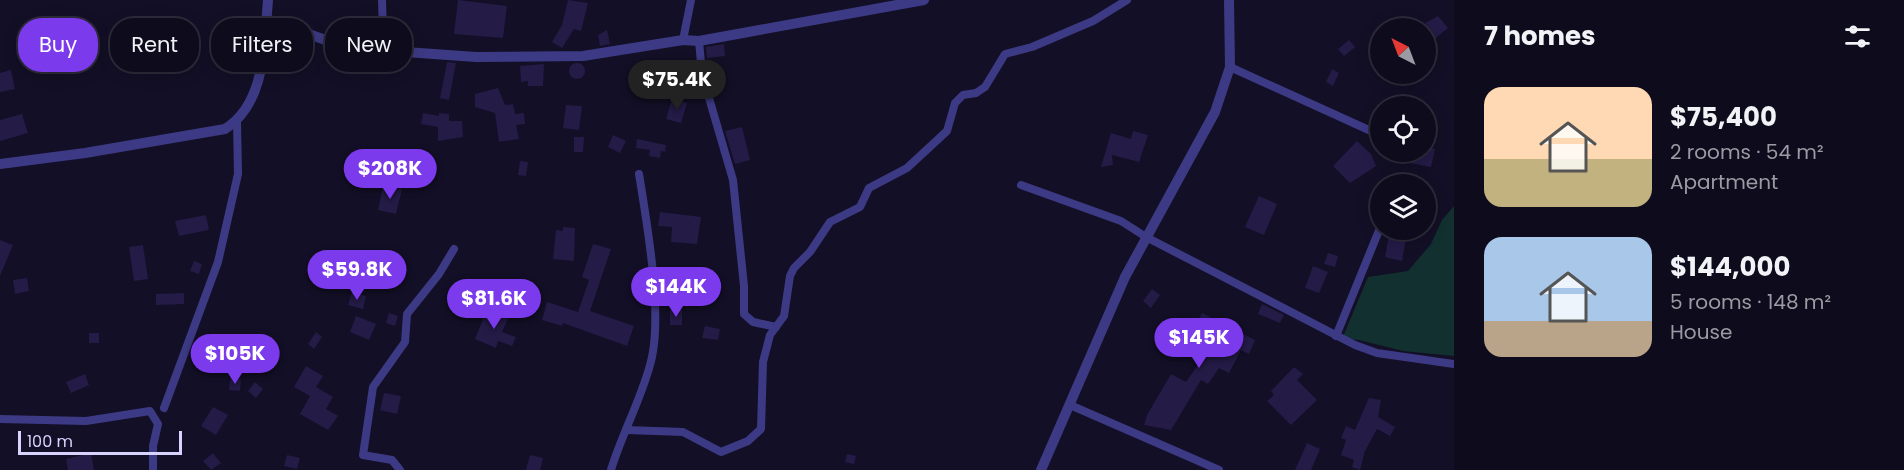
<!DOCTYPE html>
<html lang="en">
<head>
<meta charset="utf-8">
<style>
	body { margin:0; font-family:Poppins,sans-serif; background:#171425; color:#f1f3f6; height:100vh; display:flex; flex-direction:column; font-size:22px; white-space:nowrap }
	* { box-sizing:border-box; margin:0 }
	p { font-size:20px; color:#9b9ba3 }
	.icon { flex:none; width:33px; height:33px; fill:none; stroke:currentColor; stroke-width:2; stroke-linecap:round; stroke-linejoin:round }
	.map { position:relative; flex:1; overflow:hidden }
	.details { display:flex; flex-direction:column; background:#0e0b1c; width:450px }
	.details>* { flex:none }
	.banner { position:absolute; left:18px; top:18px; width:570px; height:54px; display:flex; gap:12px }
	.needle { width:39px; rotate:318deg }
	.controls { position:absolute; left:1370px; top:18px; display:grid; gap:12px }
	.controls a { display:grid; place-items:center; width:66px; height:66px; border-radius:50%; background:#0e0b1c; box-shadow:0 3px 15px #0003,0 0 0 2px #2e2b3b; font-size:30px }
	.scale { position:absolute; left:18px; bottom:15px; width:164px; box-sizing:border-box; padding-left:6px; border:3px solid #d9d4ff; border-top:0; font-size:16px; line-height:21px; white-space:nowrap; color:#d9d4ff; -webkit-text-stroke:4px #130f26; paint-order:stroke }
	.price { position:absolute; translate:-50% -51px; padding:0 14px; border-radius:21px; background:#7c3aed; color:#fff; font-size:20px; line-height:39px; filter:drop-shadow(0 2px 3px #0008) }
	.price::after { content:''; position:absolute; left:50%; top:36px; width:18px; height:14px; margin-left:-9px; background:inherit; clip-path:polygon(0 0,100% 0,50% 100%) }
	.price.current { background:#222; color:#fff }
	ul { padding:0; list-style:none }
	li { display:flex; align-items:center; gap:18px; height:150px; padding:0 30px }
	li span { display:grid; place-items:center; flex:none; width:168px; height:120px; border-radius:18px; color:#555 }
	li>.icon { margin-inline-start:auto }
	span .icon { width:72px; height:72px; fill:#fffc; stroke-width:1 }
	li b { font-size:26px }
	h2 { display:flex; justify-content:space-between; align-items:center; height:72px; padding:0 30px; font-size:26px }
	.tag { padding:0 21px; border-radius:24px; background:#0e0b1c; box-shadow:0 3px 15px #0003,0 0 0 2px #2e2b3b; font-size:21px; line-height:54px }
	.tag.current { background:#7c3aed; color:#fff }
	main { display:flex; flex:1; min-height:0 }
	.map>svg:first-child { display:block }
	.green { fill:#12302f }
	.building { fill:#241b47 }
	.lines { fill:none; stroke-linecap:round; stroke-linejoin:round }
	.minor { stroke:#3d3a85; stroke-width:8 }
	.tertiary { stroke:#3d3a85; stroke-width:10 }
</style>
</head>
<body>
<main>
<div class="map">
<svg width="1454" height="470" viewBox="0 0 1454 470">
	<rect width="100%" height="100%" fill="#130f26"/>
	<path class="green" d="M1454 206V356L1403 351 1359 340 1342 339 1368 277 1408 271 1431 244 1442 220Z"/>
	<g class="building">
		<path d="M458 0 507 6 503 38 454 34Z"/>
		<path d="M568 0 588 3 581 31 574 29 562 48 552 42 562 25Z"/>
		<path d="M1438 16 1448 28 1425 47V23Z"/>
		<path d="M607 30 610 44 600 46 598 35Z"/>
		<path d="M1349 40 1355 47 1344 56 1338 49Z"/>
		<path d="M724 44 725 56 707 58 706 47Z"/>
		<path d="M447 62 456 63 449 100 440 98Z"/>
		<circle cx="577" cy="71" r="8"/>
		<path d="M544 64 543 86H528V81L521 82 520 66Z"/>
		<path d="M1332 69 1339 73 1333 86 1326 82Z"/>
		<path d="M11 70 15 89 0 92V73Z"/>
		<path d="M498 88 505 105 513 104 515 114 524 113 525 124 516 125 519 139 499 142 495 113 475 107V94Z"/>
		<path d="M672 99 687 103 681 123 666 119Z"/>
		<path d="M566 105 582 106 579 130 563 128Z"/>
		<path d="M423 113 439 116V113L449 114V121H462L463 137 438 141V127L421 124Z"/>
		<path d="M22 114 28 133 0 141V120Z"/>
		<path d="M742 127 750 160 735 164 725 131Z"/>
		<path d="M1133 131 1148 135 1139 162 1112 155 1113 165 1101 167 1111 133 1131 139Z"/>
		<path d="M613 135 626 141 620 153 608 147Z"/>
		<path d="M574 137H584L583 152H574Z"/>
		<path d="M637 139 666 145 665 152 661 151 660 158 649 156 650 150 636 148Z"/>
		<path d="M1357 141 1371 154 1376 166 1350 183 1333 166Z"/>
		<path d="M1425 146 1435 149 1431 167 1400 161 1403 152H1425Z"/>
		<path d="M520 161 528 162 526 176 518 175Z"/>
		<path d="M383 186 402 189 396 214 378 210Z"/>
		<path d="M1259 196 1277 204 1264 235 1245 227Z"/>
		<path d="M660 212 701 217 697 244 671 242 672 227 658 226Z"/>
		<path d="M206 215 209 230 179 236 175 221Z"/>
		<path d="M563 227 575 228 574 261 553 259 556 230 563 231Z"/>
		<path d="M1390 230 1407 233 1402 261 1385 257Z"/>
		<path d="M0 240 13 245 0 276Z"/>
		<path d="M593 244 611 249 590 311 634 326 627 346 563 323 562 326 542 320 547 302 578 312 589 280 582 277Z"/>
		<path d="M143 245 148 279 134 281 129 247Z"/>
		<path d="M1328 253 1338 256 1335 267 1324 264Z"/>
		<path d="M194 261 202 264 199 274 190 271Z"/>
		<path d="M1313 266 1328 272 1319 293 1305 288Z"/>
		<path d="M27 278 29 291 15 294 13 280Z"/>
		<path d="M687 282 701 284 700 293 686 291Z"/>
		<path d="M1152 289 1160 295 1151 308 1143 301Z"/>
		<path d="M352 292 366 296 363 309 348 305Z"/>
		<path d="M184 293V304L156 305V294Z"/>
		<path d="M1262 304 1284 315 1280 323 1258 314Z"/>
		<path d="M487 309 508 318 502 332 516 337 512 346 498 341 496 348 475 339Z"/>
		<rect x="670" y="310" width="12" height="15"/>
		<path d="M389 313 398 316 395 326 386 323Z"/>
		<path d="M1202 313 1255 340 1249 354 1241 350 1229 373 1219 368 1208 384 1201 380 1171 430 1144 425 1147 415 1171 374 1186 382 1202 359 1187 351 1196 334 1192 332Z"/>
		<path d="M356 316 376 324 369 340 350 332Z"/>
		<path d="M705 326 720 329 718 340 702 338Z"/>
		<path d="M316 332 322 337 314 349 308 344Z"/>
		<rect x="89" y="333" width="10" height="10"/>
		<path d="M306 366 323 376 316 387 333 397 326 409 338 416 328 430 300 414 310 396 294 387Z"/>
		<path d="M1294 367 1303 374 1297 380 1317 400 1291 425 1267 401 1274 395 1271 391Z"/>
		<path d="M85 374 89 385 71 393 66 382Z"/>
		<path d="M230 378 241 379 240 391 229 390Z"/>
		<path d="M255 382 263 389 256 398 248 391Z"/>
		<path d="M384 393 401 396 397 414 380 410Z"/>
		<path d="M1369 398 1381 400 1378 417 1395 427 1390 436 1377 429 1365 451 1360 470 1352 467 1354 460 1341 455 1346 440 1341 438 1346 426 1355 430Z"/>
		<path d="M213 407 228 415 216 435 201 426Z"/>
		<path d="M1307 443 1320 449 1311 470H1295Z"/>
		<path d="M91 453 94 470H68L66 459Z"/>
		<path d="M213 453 221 463 211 470 203 461Z"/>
		<path d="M847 454 856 456 854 464 845 462Z"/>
		<path d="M287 455 300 458 297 469 284 466Z"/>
		<path d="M530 455 543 458 540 470H526Z"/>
	</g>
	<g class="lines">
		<g class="minor">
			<path d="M382 0 383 34 387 51"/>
			<path d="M683 40 691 0"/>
			<path d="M699 41 702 74 733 180 744 286V314L753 322 776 327"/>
			<path d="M1230 67 1371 131"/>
			<path d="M1021 185 1121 221 1146 237 1355 345 1377 353 1454 364"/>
			<path d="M1336 336 1380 228"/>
			<path d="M1070 405 1219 470"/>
			<path d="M164 408 218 262 238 174 237 121"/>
			<path d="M0 419 86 421 150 411 158 424 153 446V470"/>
			<path d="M626 430 683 432 721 452 748 441 761 429 763 362 770 335 784 316 790 276 794 268 810 252 830 222 860 207 869 188 907 168 947 131 955 103 963 95 976 93 985 87 1005 54 1032 47 1093 21 1127 0"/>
			<path d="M400 470 392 460 363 455 373 387 405 342 407 314 439 274 454 249"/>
			<path d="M611 470C622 433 644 394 652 357 662 310 647 223 639 174"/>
		</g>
		<g class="tertiary">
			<path d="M266 19 334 43 363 49 476 57 583 56 683 40 699 41 924 0"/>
			<path d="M0 164 85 153 225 129C266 103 264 45 268 0"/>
			<path d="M1041 470 1125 277 1215 112 1230 67 1229 0"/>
		</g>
	</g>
</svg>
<div class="controls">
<a><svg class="needle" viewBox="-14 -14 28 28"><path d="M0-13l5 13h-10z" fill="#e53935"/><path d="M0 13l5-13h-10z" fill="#9b9ba3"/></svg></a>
<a><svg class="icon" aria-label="locate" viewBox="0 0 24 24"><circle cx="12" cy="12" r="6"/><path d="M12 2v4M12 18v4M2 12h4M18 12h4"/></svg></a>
<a><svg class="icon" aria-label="layers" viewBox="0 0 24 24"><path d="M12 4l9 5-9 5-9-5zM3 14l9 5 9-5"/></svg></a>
</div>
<div class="scale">100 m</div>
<b class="price current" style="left:677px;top:111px">$75.4K</b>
<b class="price" style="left:390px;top:200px">$208K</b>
<b class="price" style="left:357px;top:301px">$59.8K</b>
<b class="price" style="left:676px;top:318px">$144K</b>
<b class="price" style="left:494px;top:330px">$81.6K</b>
<b class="price" style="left:1199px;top:369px">$145K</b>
<b class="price" style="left:235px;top:385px">$105K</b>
<div class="banner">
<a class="tag current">Buy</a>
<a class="tag">Rent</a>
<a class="tag">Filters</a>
<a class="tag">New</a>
</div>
</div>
<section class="details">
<h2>7 homes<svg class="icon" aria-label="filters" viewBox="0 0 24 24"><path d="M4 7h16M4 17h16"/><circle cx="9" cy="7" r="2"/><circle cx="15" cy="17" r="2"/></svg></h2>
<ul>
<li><span style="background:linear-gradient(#ffd9b3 60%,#c2b280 0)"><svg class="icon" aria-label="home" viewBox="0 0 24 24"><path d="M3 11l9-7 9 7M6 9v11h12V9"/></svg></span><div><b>$75,400</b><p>2 rooms · 54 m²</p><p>Apartment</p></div></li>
<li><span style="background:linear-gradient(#a9c7e8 70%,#b9a48a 0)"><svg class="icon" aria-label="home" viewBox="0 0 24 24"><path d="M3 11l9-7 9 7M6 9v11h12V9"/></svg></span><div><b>$144,000</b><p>5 rooms · 148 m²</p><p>House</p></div></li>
</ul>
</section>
</main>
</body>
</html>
